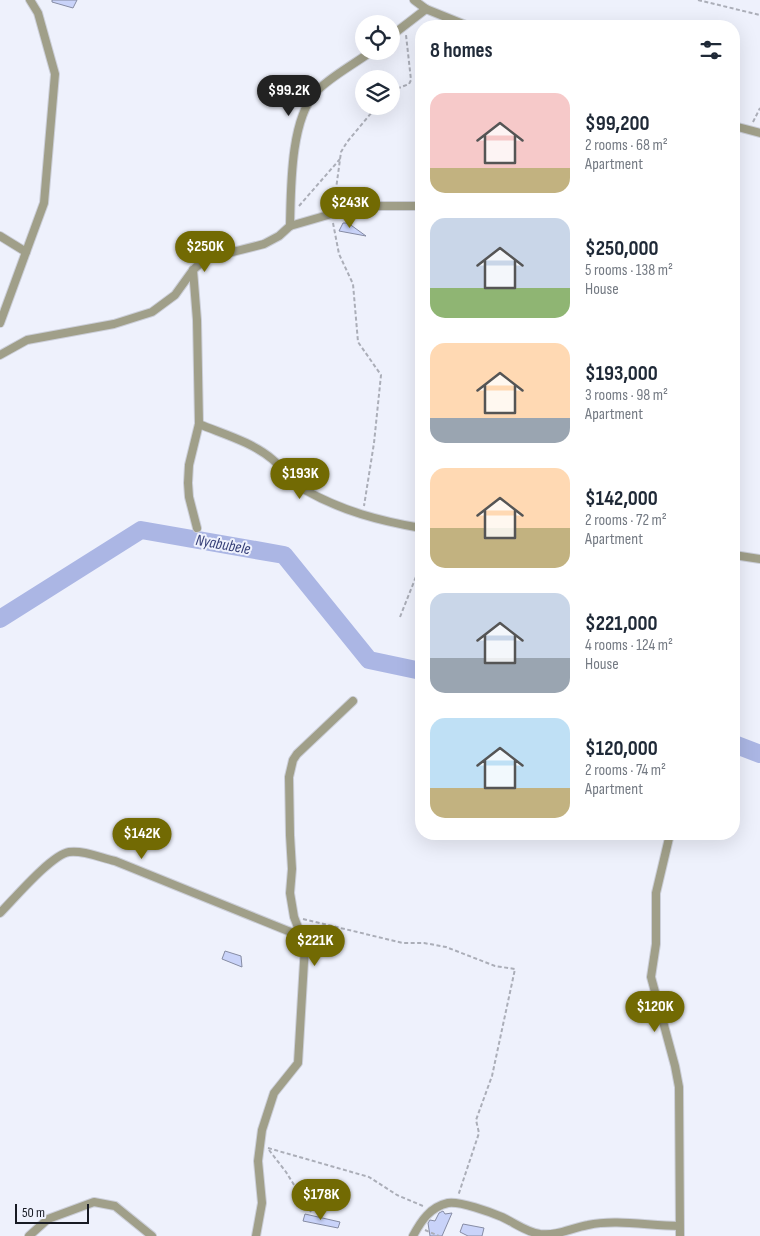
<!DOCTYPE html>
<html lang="en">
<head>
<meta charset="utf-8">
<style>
	body { margin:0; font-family:"Sofia Sans Condensed",sans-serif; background:#f6f6f7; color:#1f2937; height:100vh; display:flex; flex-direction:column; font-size:19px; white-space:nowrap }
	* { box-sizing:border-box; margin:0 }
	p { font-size:16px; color:#747a83 }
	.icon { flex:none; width:28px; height:28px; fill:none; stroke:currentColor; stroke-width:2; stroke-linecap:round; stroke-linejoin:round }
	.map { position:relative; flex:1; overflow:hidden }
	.side { position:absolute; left:415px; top:20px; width:325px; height:820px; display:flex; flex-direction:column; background:#fff; border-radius:20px; box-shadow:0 5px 20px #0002 }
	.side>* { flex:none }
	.tools { position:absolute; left:355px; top:15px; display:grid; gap:10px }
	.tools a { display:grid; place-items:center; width:45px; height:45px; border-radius:50%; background:#fff; box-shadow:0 5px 20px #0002; font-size:25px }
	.scale { position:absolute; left:15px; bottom:12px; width:74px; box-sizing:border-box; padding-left:5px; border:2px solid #181b24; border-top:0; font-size:14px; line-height:18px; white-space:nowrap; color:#181b24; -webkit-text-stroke:4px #eef1fc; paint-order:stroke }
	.price { position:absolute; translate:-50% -42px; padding:0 11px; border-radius:18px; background:#726a03; color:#fff; font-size:16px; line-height:32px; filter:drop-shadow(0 1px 2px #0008) }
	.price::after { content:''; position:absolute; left:50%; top:30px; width:15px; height:11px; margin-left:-8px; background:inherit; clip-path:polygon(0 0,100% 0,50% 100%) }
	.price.on { background:#222; color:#fff }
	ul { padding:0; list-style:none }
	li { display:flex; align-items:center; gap:15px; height:125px; padding:0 15px }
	li span { display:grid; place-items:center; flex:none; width:140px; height:100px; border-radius:15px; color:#555 }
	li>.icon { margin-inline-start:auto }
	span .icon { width:60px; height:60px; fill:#fffc; stroke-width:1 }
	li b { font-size:21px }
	h2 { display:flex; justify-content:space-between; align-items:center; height:60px; padding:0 15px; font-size:21px }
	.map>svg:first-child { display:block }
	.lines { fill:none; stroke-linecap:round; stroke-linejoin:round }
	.river { stroke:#abb6e4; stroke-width:18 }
	.building { fill:#c9d3f9; stroke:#868ca4 }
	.street-casing { stroke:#cccfd9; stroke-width:10 }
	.path { stroke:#abaeb8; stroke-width:2; stroke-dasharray:4 2.5; stroke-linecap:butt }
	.street { stroke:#a09f89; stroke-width:8 }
	.labels { text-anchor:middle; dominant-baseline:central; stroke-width:4; stroke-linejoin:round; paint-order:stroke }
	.water-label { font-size:16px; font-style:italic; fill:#353e77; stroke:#eef1fc }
</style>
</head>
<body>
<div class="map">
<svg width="760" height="1236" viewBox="0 0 760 1236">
	<rect width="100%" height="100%" fill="#eef1fc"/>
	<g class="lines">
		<g class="river">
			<path d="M0 619 141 530 284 555 369 660 421 671"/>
			<path d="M734 744 760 754"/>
		</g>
	</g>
	<g class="building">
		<path d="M52 0H77L73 8 52 2Z"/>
		<path d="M343 223H348L366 236 339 231Z"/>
		<path d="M225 951 241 956 242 967 222 959Z"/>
		<path d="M443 1211 445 1214 452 1213 442 1236H430L428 1223 430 1220 435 1221 439 1213Z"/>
		<path d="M305 1214 340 1222 338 1228 303 1221Z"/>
		<path d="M463 1224 484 1228 482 1236H468L460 1232Z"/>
	</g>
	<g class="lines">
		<g class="street-casing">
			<g id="street">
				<path d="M414 0 426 9 468 26"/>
				<path d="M391 36 426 9"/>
				<path d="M734 126 760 133"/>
				<path d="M290 226C291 189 290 120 316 92 328 78 356 63 372 51"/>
				<path d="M0 236 26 252"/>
				<path d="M193 270 197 320 199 424 189 465 188 483 189 497 197 528"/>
				<path d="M0 323 44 203 55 74 38 13 30 0"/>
				<path d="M0 355 27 340 114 324 152 312 175 295 193 270 205 259 264 244 279 236 290 226 359 206H421"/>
				<path d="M199 424C223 434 252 442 272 459 284 469 292 482 305 490 342 511 380 521 421 528"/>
				<path d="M734 555 760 559"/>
				<path d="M670 834 656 893V944L651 977 675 1066 679 1087 680 1236"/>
				<path d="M0 913C14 899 51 855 69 852 84 850 101 858 115 861L303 937"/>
				<path d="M29 1236 48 1219 94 1202 115 1206 152 1236"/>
				<path d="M256 1236 262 1203 258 1161 262 1130 274 1093 298 1063 305 945 294 917 290 893 292 869 290 835 289 777 293 760 297 754 353 701"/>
				<path d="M413 1236C421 1221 430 1207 448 1203 460 1201 490 1212 502 1217 515 1223 526 1232 540 1234 558 1236 571 1228 588 1225 616 1219 650 1226 679 1226"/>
			</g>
		</g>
		<g class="path">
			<path d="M698 0 760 15"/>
			<path d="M391 91 409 84 411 80 406 35"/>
			<path d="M753 122 760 108"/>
			<path d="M334 204 341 152 347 142 377 106"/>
			<path d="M299 206 340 159"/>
			<path d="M333 223 339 254 353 284 358 342 381 375 374 443 364 506"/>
			<path d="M400 617 421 564"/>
			<path d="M303 919 403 943H424L446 947 495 966 515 969 492 1076 476 1120 479 1133 458 1196"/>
			<path d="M268 1148 369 1177 397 1195 423 1206"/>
			<path d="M269 1150 286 1172 311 1212"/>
			<path d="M425 1230 439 1236"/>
		</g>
		<use href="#street" class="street"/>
	</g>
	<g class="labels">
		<g class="water-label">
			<text transform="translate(223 545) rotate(10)">Nyabubele</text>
		</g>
	</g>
</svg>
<div class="tools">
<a><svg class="icon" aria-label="locate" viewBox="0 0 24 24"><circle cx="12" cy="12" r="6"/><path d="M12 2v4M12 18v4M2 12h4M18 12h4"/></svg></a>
<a><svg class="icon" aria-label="layers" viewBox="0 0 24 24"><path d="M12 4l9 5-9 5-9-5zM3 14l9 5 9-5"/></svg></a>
</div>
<div class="scale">50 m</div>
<b class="price on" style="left:289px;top:117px">$99.2K</b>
<b class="price" style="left:350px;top:229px">$243K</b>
<b class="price" style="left:205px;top:273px">$250K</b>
<b class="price" style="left:300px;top:500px">$193K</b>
<b class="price" style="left:142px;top:860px">$142K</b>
<b class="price" style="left:315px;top:967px">$221K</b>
<b class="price" style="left:655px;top:1033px">$120K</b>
<b class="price" style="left:321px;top:1221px">$178K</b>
<section class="side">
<h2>8 homes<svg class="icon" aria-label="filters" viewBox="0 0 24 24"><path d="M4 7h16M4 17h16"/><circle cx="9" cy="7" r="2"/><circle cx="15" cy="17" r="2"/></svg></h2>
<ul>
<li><span style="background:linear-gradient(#f6c9c9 75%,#c2b280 0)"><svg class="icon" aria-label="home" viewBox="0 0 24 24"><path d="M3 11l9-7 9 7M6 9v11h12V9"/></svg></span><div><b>$99,200</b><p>2 rooms · 68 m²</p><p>Apartment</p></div></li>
<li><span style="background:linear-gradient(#c9d6e8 70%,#8fb573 0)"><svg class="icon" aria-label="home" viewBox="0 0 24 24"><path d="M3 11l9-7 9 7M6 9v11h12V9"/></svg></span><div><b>$250,000</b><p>5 rooms · 138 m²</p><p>House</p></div></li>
<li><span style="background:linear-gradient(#ffd9b3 75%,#9aa5b1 0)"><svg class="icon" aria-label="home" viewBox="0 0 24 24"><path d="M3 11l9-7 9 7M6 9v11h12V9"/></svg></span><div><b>$193,000</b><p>3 rooms · 98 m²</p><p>Apartment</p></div></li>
<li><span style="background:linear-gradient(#ffd9b3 60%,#c2b280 0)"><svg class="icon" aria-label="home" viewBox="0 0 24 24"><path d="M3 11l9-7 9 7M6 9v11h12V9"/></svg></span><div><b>$142,000</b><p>2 rooms · 72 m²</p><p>Apartment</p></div></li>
<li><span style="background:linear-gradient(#c9d6e8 65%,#9aa5b1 0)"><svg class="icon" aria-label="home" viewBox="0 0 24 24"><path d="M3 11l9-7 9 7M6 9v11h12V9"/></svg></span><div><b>$221,000</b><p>4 rooms · 124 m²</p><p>House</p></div></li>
<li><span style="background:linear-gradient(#bfe0f5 70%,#c2b280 0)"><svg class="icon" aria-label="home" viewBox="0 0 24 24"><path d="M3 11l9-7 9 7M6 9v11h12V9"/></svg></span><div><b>$120,000</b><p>2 rooms · 74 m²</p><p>Apartment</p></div></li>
</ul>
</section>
</div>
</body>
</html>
